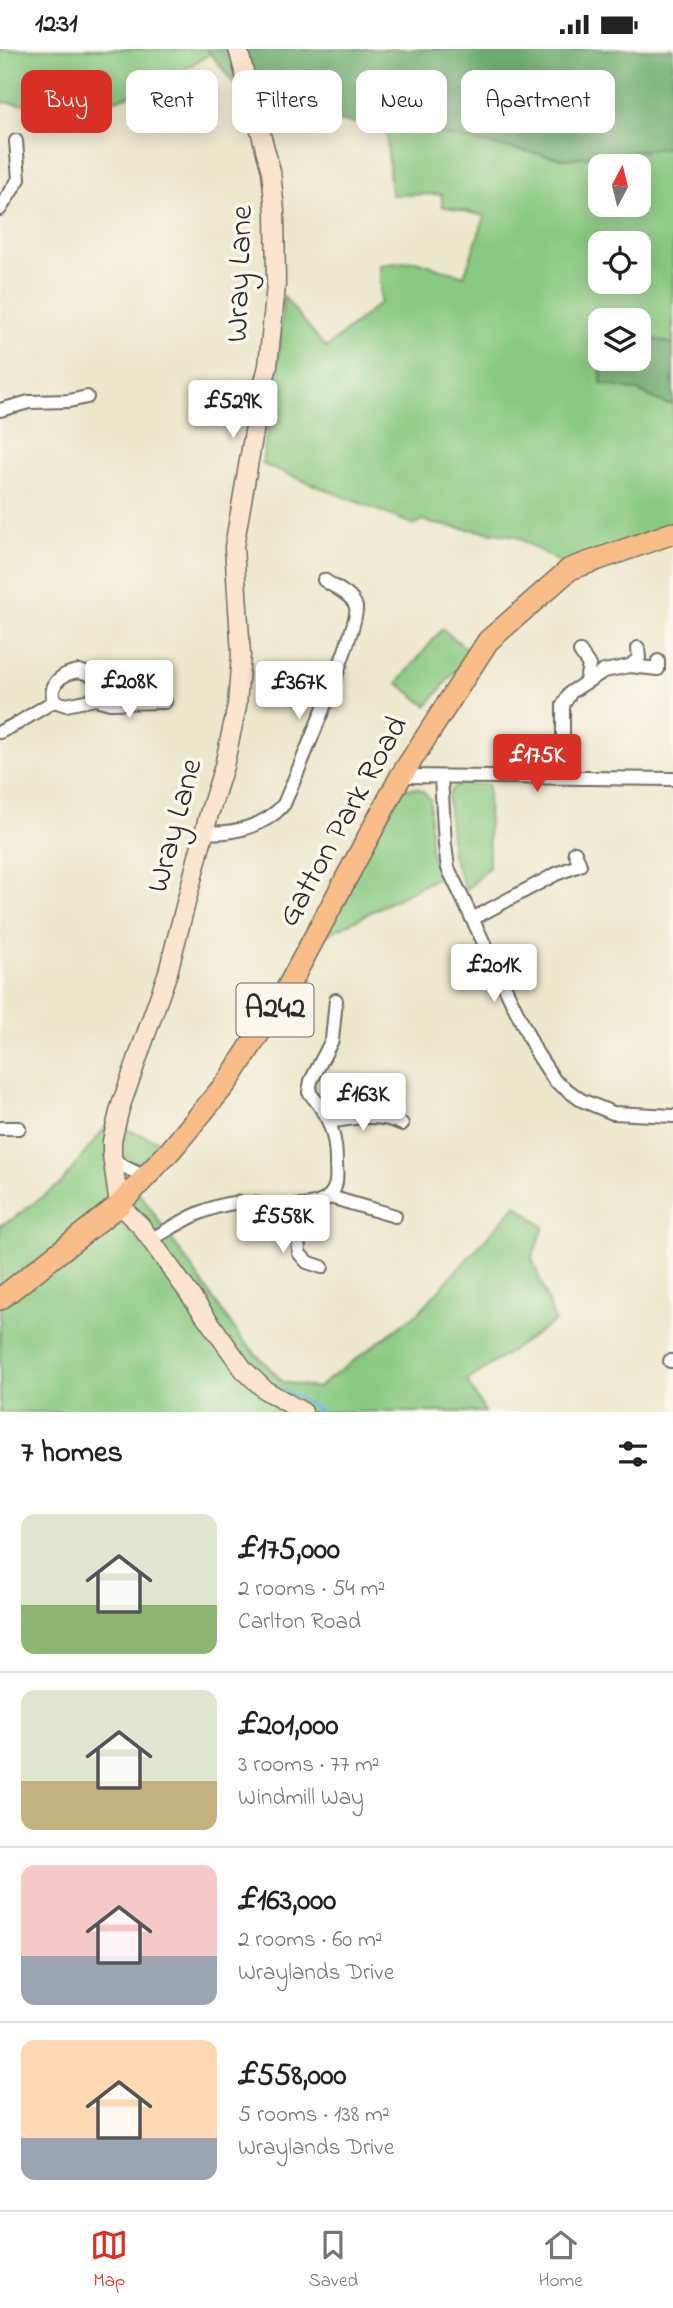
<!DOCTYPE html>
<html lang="en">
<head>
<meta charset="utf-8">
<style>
	body { margin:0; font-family:"Indie Flower",sans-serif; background:#f2f2f2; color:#222; height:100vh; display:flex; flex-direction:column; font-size:26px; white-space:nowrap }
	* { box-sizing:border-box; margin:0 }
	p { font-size:23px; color:#767676 }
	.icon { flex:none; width:38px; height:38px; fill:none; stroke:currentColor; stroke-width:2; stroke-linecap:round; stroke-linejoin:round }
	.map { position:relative; height:1363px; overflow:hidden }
	.panel { display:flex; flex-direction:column; background:#fff; flex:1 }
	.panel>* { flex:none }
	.banner { position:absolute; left:21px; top:21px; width:632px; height:63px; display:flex; gap:14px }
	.needle { width:46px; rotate:7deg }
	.buttons { position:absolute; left:588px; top:105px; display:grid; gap:14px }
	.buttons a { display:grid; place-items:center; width:63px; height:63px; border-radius:14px; background:#fff; box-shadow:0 4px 18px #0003; font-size:35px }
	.price { position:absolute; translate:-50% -60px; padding:0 16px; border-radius:7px; background:#fff; color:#222; font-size:23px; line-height:46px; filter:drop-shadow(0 2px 4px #0008) }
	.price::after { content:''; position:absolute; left:50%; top:42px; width:21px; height:16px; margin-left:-10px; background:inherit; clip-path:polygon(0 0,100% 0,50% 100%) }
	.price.current { background:#d93025; color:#fff }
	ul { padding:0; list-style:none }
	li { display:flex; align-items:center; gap:21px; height:175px; padding:0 21px }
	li+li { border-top:2px solid #e0e0e0 }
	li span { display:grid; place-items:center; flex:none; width:196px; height:140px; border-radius:14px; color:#555 }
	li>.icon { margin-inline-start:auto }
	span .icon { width:84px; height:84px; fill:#fffc; stroke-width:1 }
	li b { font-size:30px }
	h2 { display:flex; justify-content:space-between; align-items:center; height:84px; padding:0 21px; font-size:30px }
	.pill { padding:0 24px; border-radius:14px; background:#fff; box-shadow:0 4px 18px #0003; font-size:24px; line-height:63px }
	.pill.current { background:#d93025; color:#fff }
	.status { display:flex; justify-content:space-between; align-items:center; height:49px; padding:0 35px; background:#fff; direction:ltr }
	.status svg { height:19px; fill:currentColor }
	.dock { display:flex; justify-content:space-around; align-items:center; height:98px; border-top:2px solid #e0e0e0; background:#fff; font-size:19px; color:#767676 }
	.dock a { display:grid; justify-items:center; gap:4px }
	.dock .current { color:#d93025 }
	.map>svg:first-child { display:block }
	.green { fill:#89c981; stroke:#5a7a56; stroke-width:2; fill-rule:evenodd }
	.forest { fill:#6ead6f; stroke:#4c6c4d; stroke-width:2 }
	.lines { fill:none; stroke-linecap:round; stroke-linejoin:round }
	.stream { stroke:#60b4dc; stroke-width:3.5 }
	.street-casing { stroke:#6f6d63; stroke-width:16 }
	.secondary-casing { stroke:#6f6d63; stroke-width:21 }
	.primary-casing { stroke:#6f6d63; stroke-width:24 }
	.street { stroke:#fff; stroke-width:12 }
	.secondary { stroke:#fce5cf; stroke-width:18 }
	.primary { stroke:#f8bd88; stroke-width:21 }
	.labels { text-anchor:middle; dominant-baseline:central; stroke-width:7; stroke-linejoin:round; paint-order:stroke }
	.shield { fill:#fbf7ec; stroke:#696865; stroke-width:2 }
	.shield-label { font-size:30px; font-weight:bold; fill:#2b2b2b }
	.street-label { font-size:32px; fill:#2b2b2b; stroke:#fbf7ec }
</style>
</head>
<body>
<div class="status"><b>12:31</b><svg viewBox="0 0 49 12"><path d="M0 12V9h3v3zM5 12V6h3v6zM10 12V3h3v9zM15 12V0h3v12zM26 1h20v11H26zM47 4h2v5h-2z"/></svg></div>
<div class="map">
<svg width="673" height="1363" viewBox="0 0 673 1363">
	<rect width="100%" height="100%" fill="#fbf7ec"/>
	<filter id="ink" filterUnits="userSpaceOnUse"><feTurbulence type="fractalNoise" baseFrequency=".0143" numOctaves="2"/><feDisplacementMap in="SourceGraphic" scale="14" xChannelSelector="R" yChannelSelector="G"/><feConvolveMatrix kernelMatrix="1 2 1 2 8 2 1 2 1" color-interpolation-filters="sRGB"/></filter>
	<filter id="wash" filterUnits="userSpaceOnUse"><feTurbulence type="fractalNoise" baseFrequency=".00686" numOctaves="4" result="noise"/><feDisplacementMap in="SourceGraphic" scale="28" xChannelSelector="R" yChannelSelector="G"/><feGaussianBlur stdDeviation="1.57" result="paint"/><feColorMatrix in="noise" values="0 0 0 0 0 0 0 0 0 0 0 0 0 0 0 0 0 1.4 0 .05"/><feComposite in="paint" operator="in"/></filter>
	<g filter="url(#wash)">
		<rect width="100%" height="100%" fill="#ede7cc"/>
		<g class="green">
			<path d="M0 0H207L211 4 154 39 84 60 0 53Z"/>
			<path d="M386 77 413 80 564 110 673 98V295L639 286V271H600L601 334 638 342 666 355 673 354V478L570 520 515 487 433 475 423 471 414 476 262 415 280 297 283 247 326 299 380 254V216L416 212 464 227 485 167 442 157V145L391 146ZM600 117H639V156H600ZM600 194H639V233H600Z"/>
			<path d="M442 580 471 603 427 657 398 634Z"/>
			<path d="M462 735H488L489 818 466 842 452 805 448 749C450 740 453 737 462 735Z"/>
			<path d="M417 739 423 742 430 750V800L439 828 317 891 403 740Z"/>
			<path d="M109 1074 163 1094 144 1112 136 1114 130 1130 239 1287 283 1333 317 1339 419 1263 516 1156 544 1178 532 1209 555 1272 467 1332 485 1363H0V1176L11 1171 61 1134Z"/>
		</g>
		<g class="forest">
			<path d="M207 0H673V98L565 110 413 80 267 65 247 52Z"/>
			<path d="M639 286 673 295V354L666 355 638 342 601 335 602 310H639Z"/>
		</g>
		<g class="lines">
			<path class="stream" d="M283 1340 322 1363"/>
		</g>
	</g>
	<g filter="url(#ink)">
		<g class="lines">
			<g class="street-casing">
				<g id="street">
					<path d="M0 160 19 130 16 92"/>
					<path d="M0 361 29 353 69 352 87 348"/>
					<path d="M580 603 589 616 586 632"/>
					<path d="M630 617 639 609 638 599"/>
					<path d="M79 622 92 626 100 636 95 650 66 656 54 652C48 634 63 624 79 622Z"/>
					<path d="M95 650 110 654 165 653"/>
					<path d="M0 683 18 674 54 652"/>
					<path d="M401 727 673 730"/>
					<path d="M441 728 445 796 448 819 536 1003 555 1032 581 1051 613 1064 673 1067"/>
					<path d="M563 728V656L571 643 604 622 630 617 658 620V612"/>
					<path d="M204 783C232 786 266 777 284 755 295 729 360 576 356 558 353 546 334 538 324 531"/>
					<path d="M472 870 556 825 580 816 575 803"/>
					<path d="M329 1073C353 1069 379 1063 402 1075"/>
					<path d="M0 1079H19"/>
					<path d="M112 1106 119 1115 145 1128"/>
					<path d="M330 1148 395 1167"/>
					<path d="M297 1158 299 1204 307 1213 322 1218"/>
					<path d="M150 1191C177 1176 203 1158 234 1154 261 1151 330 1173 336 1133 337 1126 336 1119 336 1112 336 1083 327 1064 309 1043L311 1032 332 991 336 951"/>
					<path d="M670 1312H673"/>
				</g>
			</g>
			<g class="secondary-casing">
				<path id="secondary" d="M238 0 271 122 275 162 276 236 268 317 260 348 234 498 241 605 237 657 224 717 209 765 168 923 120 1059 112 1092V1106L119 1156 140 1176 244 1321 265 1341 303 1363"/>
			</g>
			<g class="primary-casing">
				<path id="primary" d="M0 1250 119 1156 170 1102 228 1032 282 949 401 727 488 592 570 520 673 484"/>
			</g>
			<use href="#street" class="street"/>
			<use href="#secondary" class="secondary"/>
			<use href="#primary" class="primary"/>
		</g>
	</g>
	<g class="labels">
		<rect class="shield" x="236.5" y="934.5" width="77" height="53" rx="5"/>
		<g class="shield-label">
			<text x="275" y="961">A242</text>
		</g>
		<g class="street-label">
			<text transform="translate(241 225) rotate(-88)">Wray Lane</text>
			<text transform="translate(344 773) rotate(-61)">Gatton Park Road</text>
			<text transform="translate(176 777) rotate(-75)">Wray Lane</text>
		</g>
	</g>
</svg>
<div class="buttons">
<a><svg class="needle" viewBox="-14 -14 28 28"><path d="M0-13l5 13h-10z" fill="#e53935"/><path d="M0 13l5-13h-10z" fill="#767676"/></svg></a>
<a><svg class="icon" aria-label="locate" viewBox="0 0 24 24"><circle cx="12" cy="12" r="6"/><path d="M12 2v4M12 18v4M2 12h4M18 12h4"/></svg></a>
<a><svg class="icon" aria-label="layers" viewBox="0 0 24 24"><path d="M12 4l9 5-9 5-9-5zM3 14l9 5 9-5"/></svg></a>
</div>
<b class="price" style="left:233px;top:391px">£529K</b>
<b class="price" style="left:129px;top:671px">£208K</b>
<b class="price" style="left:299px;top:672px">£367K</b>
<b class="price current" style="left:537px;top:745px">£175K</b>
<b class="price" style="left:494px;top:955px">£201K</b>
<b class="price" style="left:363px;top:1084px">£163K</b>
<b class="price" style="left:283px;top:1206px">£558K</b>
<div class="banner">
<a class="pill current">Buy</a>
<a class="pill">Rent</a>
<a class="pill">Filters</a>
<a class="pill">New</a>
<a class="pill">Apartment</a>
</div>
</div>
<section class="panel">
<h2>7 homes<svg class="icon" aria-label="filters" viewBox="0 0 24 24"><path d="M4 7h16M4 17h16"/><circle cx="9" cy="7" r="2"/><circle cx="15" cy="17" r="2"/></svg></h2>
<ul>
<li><span style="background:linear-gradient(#dfe7d0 65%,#8fb573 0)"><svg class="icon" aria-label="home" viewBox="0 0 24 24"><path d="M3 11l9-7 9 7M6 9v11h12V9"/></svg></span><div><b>£175,000</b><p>2 rooms · 54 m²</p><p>Carlton Road</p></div></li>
<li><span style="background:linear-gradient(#dfe7d0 65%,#c2b280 0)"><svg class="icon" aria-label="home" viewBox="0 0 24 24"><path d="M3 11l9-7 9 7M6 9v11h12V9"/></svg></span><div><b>£201,000</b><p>3 rooms · 77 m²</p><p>Windmill Way</p></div></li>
<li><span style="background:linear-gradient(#f6c9c9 65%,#9aa5b1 0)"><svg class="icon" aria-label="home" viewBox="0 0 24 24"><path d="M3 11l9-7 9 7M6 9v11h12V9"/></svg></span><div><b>£163,000</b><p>2 rooms · 60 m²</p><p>Wraylands Drive</p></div></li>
<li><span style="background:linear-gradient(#ffd9b3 70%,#9aa5b1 0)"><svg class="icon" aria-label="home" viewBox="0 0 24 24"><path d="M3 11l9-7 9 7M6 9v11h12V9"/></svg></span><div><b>£558,000</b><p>5 rooms · 138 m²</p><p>Wraylands Drive</p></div></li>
</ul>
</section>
<nav class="dock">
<a class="current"><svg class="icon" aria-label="map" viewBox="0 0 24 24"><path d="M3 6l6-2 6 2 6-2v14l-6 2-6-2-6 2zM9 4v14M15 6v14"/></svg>Map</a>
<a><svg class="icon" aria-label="saved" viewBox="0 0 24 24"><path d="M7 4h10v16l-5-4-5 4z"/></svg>Saved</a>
<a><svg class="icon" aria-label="home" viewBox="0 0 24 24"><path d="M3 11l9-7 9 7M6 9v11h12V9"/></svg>Home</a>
</nav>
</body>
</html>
